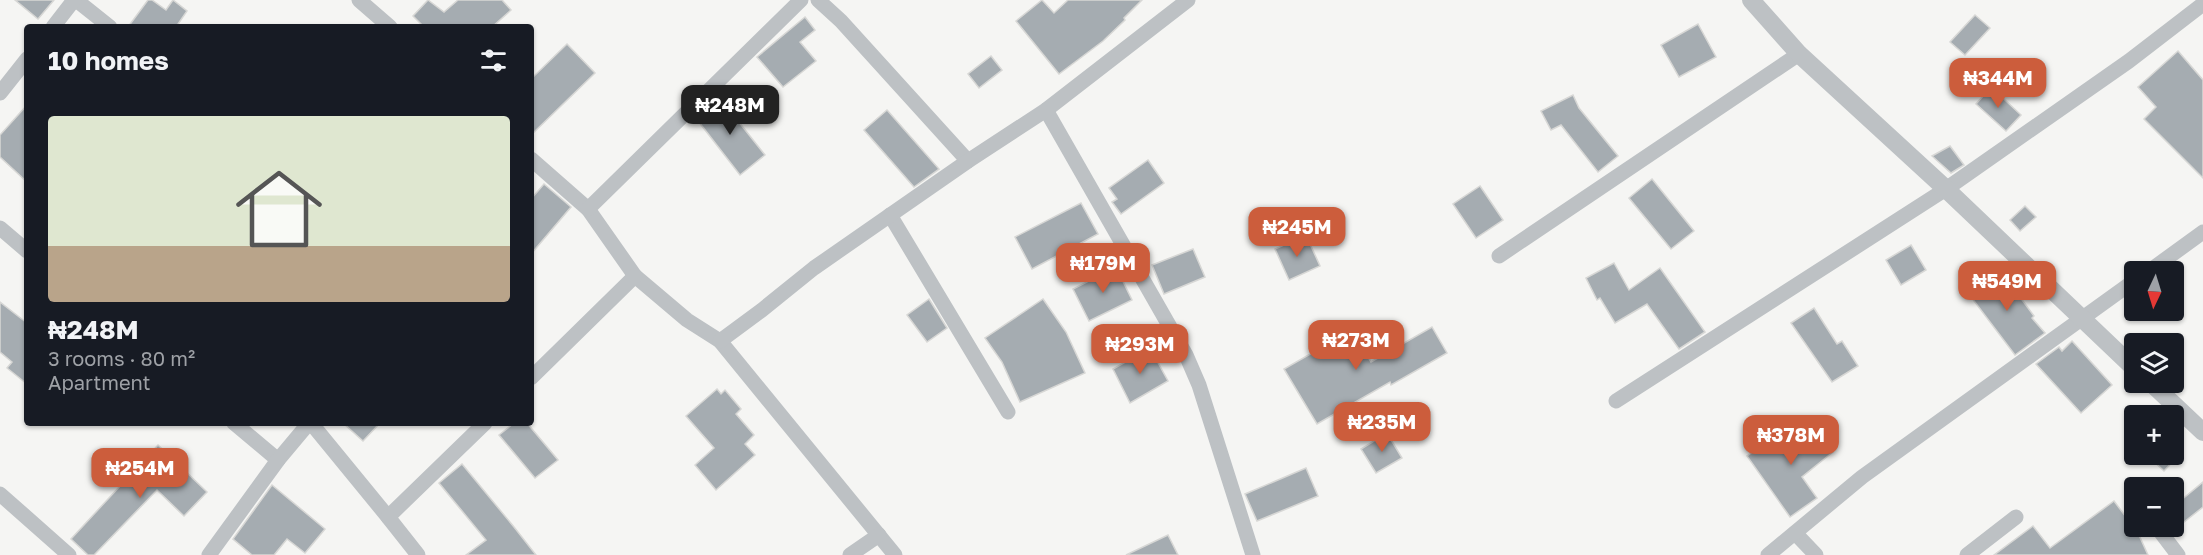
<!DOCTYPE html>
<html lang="en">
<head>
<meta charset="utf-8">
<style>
	body { margin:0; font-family:"Golos Text",sans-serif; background:#20242c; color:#f1f3f6; height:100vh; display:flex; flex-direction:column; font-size:22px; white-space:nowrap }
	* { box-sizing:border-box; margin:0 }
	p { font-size:20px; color:#9ea1a6 }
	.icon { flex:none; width:33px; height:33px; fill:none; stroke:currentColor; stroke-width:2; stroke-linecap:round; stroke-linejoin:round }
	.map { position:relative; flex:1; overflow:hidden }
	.panel { position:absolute; left:24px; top:24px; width:510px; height:402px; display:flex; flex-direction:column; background:#171b24; border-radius:6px; box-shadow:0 2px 4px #0004 }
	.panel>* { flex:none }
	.needle { width:39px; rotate:184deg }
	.controls { position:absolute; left:2124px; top:261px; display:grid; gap:12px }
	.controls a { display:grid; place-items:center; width:60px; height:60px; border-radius:6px; background:#171b24; box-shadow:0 2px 4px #0004; font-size:30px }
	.price { position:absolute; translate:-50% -51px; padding:0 14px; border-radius:12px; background:#cc5d3c; color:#fff; font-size:20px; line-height:39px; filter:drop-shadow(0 2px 3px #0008) }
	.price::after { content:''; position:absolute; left:50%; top:36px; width:18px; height:14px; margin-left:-9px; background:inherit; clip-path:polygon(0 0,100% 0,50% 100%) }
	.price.selected { background:#222; color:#fff }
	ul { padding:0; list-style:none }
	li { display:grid; align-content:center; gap:12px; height:318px; padding:0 24px }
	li+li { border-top:2px solid #363941 }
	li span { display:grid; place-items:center; height:186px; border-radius:6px; color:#555 }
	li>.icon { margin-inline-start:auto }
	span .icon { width:108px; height:108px; fill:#fffc; stroke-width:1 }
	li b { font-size:26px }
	h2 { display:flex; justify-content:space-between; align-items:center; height:72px; padding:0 24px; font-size:26px }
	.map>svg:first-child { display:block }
	.building { fill:#a5acb1; stroke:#d7d7d5; stroke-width:1.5 }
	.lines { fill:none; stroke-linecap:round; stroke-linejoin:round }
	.minor { stroke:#bdc1c4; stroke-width:15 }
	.tertiary { stroke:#bdc1c4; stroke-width:18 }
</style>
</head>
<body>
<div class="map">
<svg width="2203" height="555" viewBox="0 0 2203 555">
	<rect width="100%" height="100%" fill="#f5f5f3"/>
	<g class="building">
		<path d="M15 0H54L38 19Z"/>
		<path d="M148 0H152L166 10 173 0 187 11 176 27H128Z"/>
		<path d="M428 0 444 12 458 0H502L511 10 492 27H424L413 16Z"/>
		<path d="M1042 0 1054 13 1068 0H1142L1124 18 1125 20 1103 41 1059 74 1016 21Z"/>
		<path d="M1975 15 1990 28 1965 55 1950 42Z"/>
		<path d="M805 17 815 30 800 42 816 61 783 87 757 57Z"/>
		<path d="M1698 24 1716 57 1679 77 1661 45Z"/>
		<path d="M567 44 595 73 531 135V79Z"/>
		<path d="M2178 51 2203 80V178L2144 119 2156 107 2138 87Z"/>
		<path d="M991 56 1002 70 979 88 968 74Z"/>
		<path d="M1991 87 2021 115 2006 131 1976 104Z"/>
		<path d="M1573 95 1579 108 1618 156 1598 172 1561 125 1551 130 1541 111Z"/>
		<path d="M719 97 765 155 740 175 695 117Z"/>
		<path d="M27 105V182L0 157V135Z"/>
		<path d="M887 110 939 169 914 187 864 130Z"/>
		<path d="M1950 146 1964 165 1951 173 1932 156Z"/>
		<path d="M1148 160 1164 183 1121 214 1112 202 1117 199 1109 188Z"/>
		<path d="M1652 179 1694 231 1671 249 1629 198Z"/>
		<path d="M544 184 571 207 531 254V199Z"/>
		<path d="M1480 186 1503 220 1476 238 1453 204Z"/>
		<path d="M1081 203 1098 234 1032 269 1015 237Z"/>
		<path d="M2025 206 2036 217 2020 231 2010 220Z"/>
		<path d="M1306 235 1320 266 1289 280 1275 249Z"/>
		<path d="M1911 245 1926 270 1901 285 1886 260Z"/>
		<path d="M1193 249 1205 277 1164 294 1152 265Z"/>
		<path d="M1614 263 1629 290 1660 268 1705 332 1679 349 1647 304 1615 323 1600 298 1597 300 1586 278Z"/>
		<path d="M1116 267 1132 300 1089 321 1073 289Z"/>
		<path d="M2000 270 2034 316 2032 318 2045 333 2015 355 1968 293Z"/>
		<path d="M929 299 947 328 927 342 907 315Z"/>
		<path d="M1043 299 1066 332 1085 373 1020 402 1002 362 985 338Z"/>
		<path d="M0 302 27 323V384L7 368 12 362 0 352Z"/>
		<path d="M1814 308 1837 344 1842 341 1858 366 1832 382 1791 323Z"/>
		<path d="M1432 327 1447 353 1391 385 1390 382 1317 424 1284 369 1352 330 1371 362Z"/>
		<path d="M2072 341 2112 385 2081 413 2036 364 2059 347 2062 351Z"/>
		<path d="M1150 348 1168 381 1130 403 1113 369Z"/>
		<path d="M717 389 721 394 725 390 741 409 736 414 754 435 745 444 755 455 716 490 695 465 714 448 686 416Z"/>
		<path d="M1807 420 1833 452 1802 477 1817 498 1790 517 1747 456 1774 437 1778 443Z"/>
		<path d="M343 423H380L363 441Z"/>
		<path d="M514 423H527L558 460 535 478 499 435Z"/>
		<path d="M1387 433 1402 458 1376 473 1361 449Z"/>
		<path d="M158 445 207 492 184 516 157 490 94 555H88L71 539Z"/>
		<path d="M2146 454H2180L2164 471Z"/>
		<path d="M462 464 514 527 536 555H466L486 540 439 483Z"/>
		<path d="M1306 468 1318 496 1257 521 1245 494Z"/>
		<path d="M2203 482V507L2174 530V506Z"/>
		<path d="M272 485 325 529 305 553 287 539 274 555H252L233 539Z"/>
		<path d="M2114 501 2138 533 2148 555H1994L2033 526 2050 548Z"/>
		<path d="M1168 535 1178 555H1126Z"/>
	</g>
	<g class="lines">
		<g class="minor">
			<path d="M76 0 110 27"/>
			<path d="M359 0 390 27"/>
			<path d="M818 0 841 21 968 161"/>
			<path d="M53 27 74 0"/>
			<path d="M0 93 27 59"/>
			<path d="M1046 110 1186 355 1199 385 1253 555"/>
			<path d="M531 159 588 209 635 276 687 320 720 341 895 555"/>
			<path d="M588 209 801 0"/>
			<path d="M890 215 1008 412"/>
			<path d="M0 228 27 251"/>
			<path d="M1499 256 1799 54"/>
			<path d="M2148 272 2203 232"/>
			<path d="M720 341 762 310 814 268 968 161 1046 110 1188 0"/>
			<path d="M531 378 635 276"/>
			<path d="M1616 401 1946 189 2129 61 2203 4"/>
			<path d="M234 423 278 460"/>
			<path d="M311 423 388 517 485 423"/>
			<path d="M0 494 69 555"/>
			<path d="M388 517 418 555"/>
			<path d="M2156 526 2178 555"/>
			<path d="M1795 533 1816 555"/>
			<path d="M209 555 278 460 309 423"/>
			<path d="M850 555 879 535"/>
			<path d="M1768 555 1862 477 2134 281"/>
			<path d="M1967 555 2016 517"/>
		</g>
		<g class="tertiary">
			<path d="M1751 0 1799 54 1946 189 2134 368"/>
			<path d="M2150 382 2203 432"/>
		</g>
	</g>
</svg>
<div class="controls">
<a><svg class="needle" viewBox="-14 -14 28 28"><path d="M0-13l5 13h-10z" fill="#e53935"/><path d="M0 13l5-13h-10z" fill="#9ea1a6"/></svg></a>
<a><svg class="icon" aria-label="layers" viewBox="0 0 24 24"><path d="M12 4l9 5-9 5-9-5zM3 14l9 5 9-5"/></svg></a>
<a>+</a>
<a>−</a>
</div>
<b class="price" style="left:1998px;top:109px">₦344M</b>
<b class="price selected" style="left:730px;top:136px">₦248M</b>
<b class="price" style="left:1297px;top:258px">₦245M</b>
<b class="price" style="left:1103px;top:294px">₦179M</b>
<b class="price" style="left:2007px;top:312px">₦549M</b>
<b class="price" style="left:1356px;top:371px">₦273M</b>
<b class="price" style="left:1140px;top:375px">₦293M</b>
<b class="price" style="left:1382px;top:453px">₦235M</b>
<b class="price" style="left:1791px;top:466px">₦378M</b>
<b class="price" style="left:140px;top:499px">₦254M</b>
<section class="panel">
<h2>10 homes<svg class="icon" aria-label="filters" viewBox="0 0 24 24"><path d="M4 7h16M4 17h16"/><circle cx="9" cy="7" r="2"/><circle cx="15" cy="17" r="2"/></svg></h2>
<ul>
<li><span style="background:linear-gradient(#dfe7d0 70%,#b9a48a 0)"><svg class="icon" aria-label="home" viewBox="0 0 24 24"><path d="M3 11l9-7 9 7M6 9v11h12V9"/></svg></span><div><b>₦248M</b><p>3 rooms · 80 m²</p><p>Apartment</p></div></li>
</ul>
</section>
</div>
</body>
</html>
